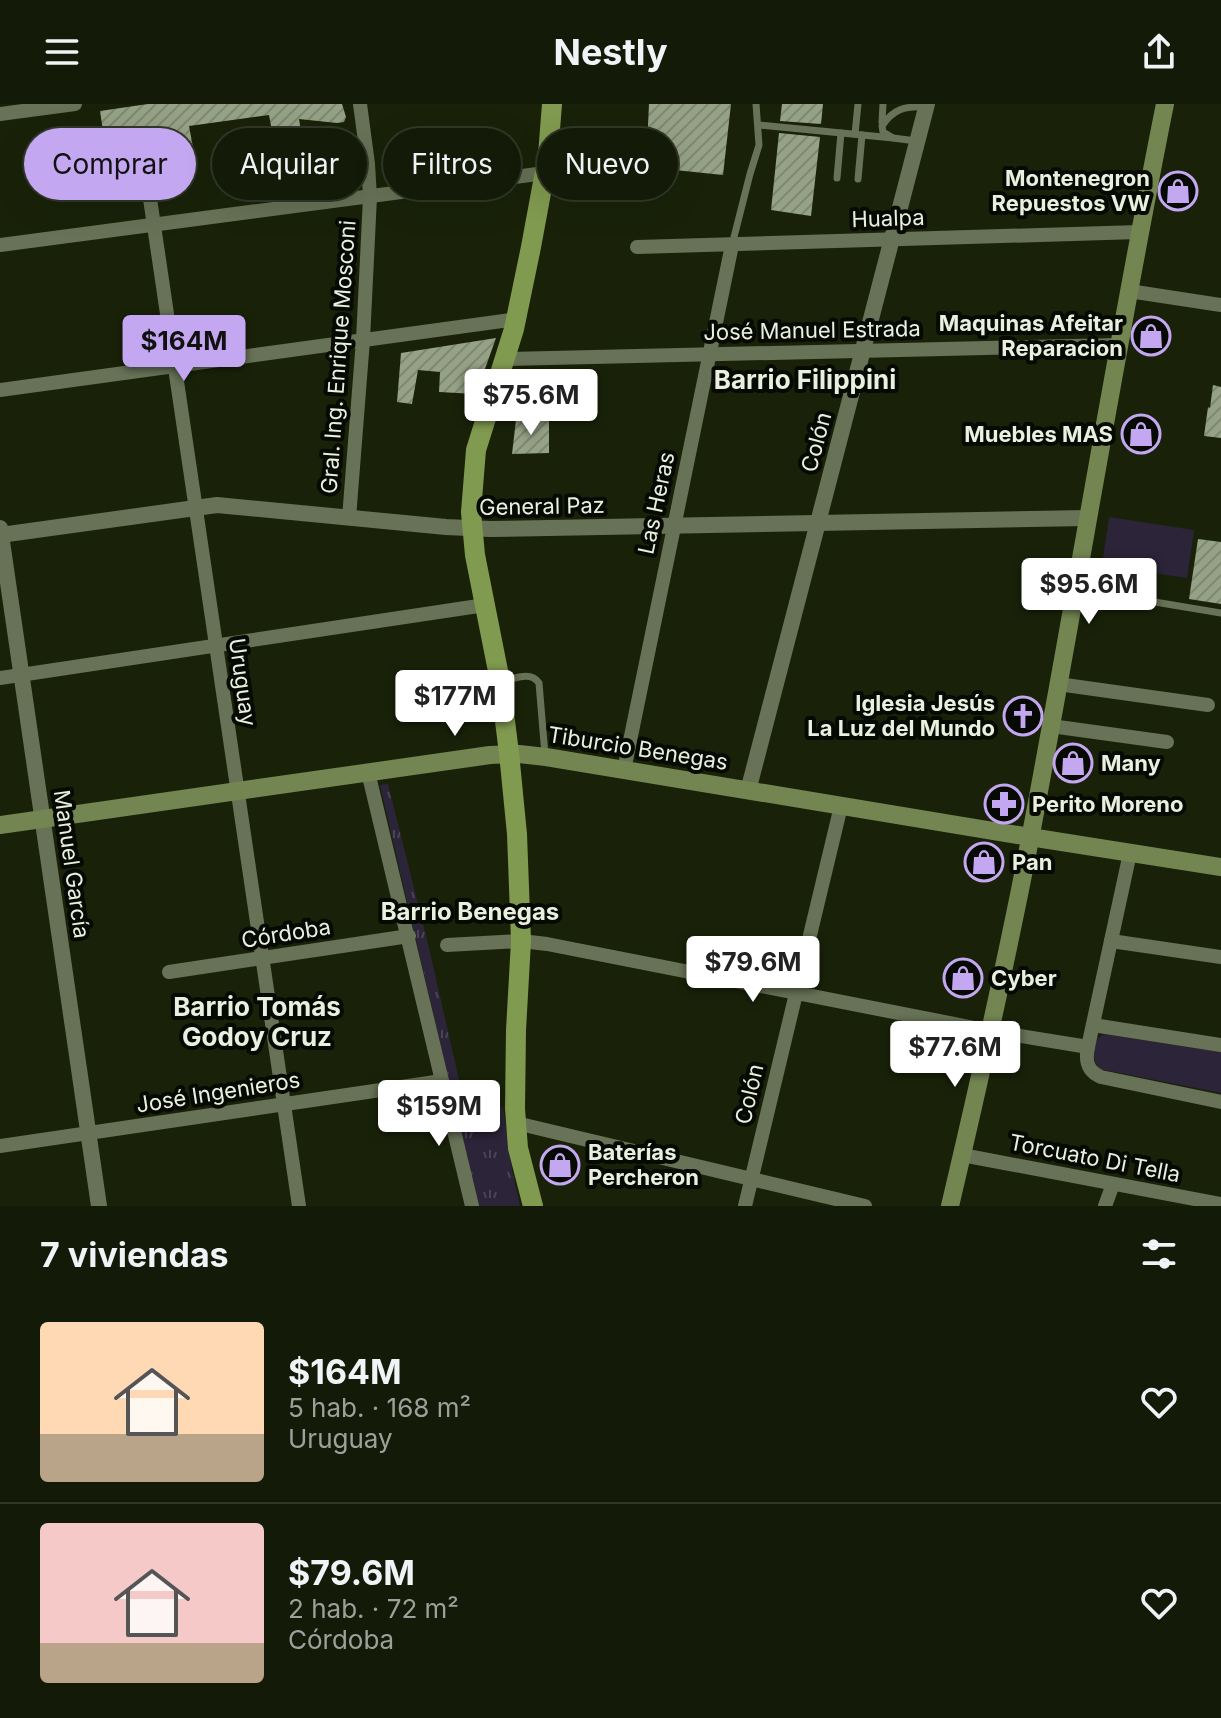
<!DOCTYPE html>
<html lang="es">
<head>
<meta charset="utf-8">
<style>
	body { margin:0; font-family:Inter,sans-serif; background:#202715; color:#f1f3f6; height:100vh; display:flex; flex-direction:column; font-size:30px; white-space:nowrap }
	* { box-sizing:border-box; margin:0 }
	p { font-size:26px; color:#9da19b }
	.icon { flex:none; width:44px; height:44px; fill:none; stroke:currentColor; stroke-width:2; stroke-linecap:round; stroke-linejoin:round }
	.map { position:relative; height:1102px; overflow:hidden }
	.details { display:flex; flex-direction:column; background:#131a07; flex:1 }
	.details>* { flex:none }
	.banner { position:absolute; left:24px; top:24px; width:800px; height:72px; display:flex; gap:16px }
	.price { position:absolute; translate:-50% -68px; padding:0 18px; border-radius:8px; background:#fff; color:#222; font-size:26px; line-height:52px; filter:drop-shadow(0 2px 4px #0008) }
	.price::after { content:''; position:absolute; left:50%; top:48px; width:24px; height:18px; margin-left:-12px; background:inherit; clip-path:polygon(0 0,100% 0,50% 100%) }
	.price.selected { background:#c4a7f1; color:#111 }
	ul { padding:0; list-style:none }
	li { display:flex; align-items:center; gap:24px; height:200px; padding:0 40px }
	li+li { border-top:2px solid #323828 }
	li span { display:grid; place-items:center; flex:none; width:224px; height:160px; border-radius:8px; color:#555 }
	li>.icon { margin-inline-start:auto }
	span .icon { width:96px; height:96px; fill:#fffc; stroke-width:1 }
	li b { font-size:34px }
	h2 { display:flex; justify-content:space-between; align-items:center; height:96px; padding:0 40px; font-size:34px }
	.chip { padding:0 28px; border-radius:36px; background:#131a07; box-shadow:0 8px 32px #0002,0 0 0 2px #323828; font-size:28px; line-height:72px }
	.chip.selected { background:#c4a7f1; color:#111 }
	header { display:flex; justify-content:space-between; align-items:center; height:104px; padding:0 40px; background:#131a07; font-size:36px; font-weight:700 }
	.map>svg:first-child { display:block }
	.grass { fill:url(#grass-tufts) }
	.park { fill:#2c2438 }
	.building { fill:url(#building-hatch) }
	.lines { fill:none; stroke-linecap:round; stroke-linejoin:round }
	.service { stroke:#677256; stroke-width:7 }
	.minor { stroke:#677256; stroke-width:14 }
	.tertiary { stroke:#677256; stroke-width:16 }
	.secondary { stroke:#738652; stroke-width:18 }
	.primary { stroke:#809a4f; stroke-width:20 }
	.labels { text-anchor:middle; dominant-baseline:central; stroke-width:8; stroke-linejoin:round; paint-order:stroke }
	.poi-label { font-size:22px; font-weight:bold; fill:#e9f0e0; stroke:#060a02; text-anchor:start }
	.street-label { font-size:22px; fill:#e9f0e0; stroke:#060a02 }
	.neighbourhood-label { font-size:24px; font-weight:bold; fill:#e9f0e0; stroke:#060a02 }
	.quarter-label { font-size:26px; font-weight:bold; fill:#e9f0e0; stroke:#060a02 }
</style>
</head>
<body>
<header><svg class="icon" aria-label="menu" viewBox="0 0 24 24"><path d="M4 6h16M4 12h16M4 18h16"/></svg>Nestly<svg class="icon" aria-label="share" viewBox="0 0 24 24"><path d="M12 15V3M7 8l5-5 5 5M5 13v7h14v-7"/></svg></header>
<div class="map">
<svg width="1221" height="1102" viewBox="0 0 1221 1102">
	<defs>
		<pattern id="grass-tufts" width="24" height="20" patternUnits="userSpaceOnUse" patternTransform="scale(2)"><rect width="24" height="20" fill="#2c2438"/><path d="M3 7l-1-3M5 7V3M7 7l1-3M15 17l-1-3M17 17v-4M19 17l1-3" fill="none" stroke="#4b4454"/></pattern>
		<pattern id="building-hatch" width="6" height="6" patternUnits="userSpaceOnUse" patternTransform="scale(2)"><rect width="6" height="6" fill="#96a285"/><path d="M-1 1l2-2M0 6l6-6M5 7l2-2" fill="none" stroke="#7e8771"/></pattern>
	</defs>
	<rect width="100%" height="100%" fill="#192209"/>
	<path class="grass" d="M388 680 429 844 464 998 503 1003 512 1066 520 1102H478L380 681Z"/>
	<g class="park">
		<path d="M1109 413 1194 426 1187 474 1102 461Z"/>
		<path d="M1104 930 1221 948V989L1100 965C1091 957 1091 936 1104 930Z"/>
	</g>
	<g class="building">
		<path d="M148 0H342L346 13 344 18 337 19 299 15 302 34 274 38 269 11 189 22 194 49 162 53 158 27 104 34 100 7Z"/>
		<path d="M649 0H731L723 71 646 63Z"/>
		<path d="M782 0H823L821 20 780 17Z"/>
		<path d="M779 29 820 33 811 112 771 106Z"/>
		<path d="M496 234 476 290 439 288 440 268 418 266 412 300 397 298 401 249Z"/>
		<path d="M1213 281 1221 283V334L1204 332 1208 303 1210 304Z"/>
		<path d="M549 315V349L512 350 516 316Z"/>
		<path d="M1198 435 1221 438V500L1189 495Z"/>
	</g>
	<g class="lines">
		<g class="service">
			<path d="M882 18 883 0"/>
			<path d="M759 21 893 34"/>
			<path d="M855 30 858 0"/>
			<path d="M916 37 893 34 883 28 882 22C893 5 905 2 924 3"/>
			<path d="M837 74 841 29"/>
			<path d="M858 75 862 31"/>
			<path d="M732 141 750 70 759 41 756 0"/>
			<path d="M1077 485 1221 509"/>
			<path d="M504 577C516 574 531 567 539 579L545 651"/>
		</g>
		<g class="minor">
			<path d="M0 10 75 0"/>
			<path d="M145 61 299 1102"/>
			<path d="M0 141 545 69"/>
			<path d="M637 143 1139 128"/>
			<path d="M1129 187 1221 201"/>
			<path d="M505 255 1119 241"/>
			<path d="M0 286 517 215"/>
			<path d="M349 414 363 236 370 93 368 60 360 0"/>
			<path d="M0 574 485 501"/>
			<path d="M1058 580 1208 601"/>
			<path d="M1051 622 1167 638"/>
			<path d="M624 666 732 141"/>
			<path d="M368 668 472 1102"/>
			<path d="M1130 749 1088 943C1085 957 1087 967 1101 973L1221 998"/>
			<path d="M1111 837 1221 853"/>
			<path d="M447 841 521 837 547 840 990 927 1088 943"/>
			<path d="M169 868 409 832"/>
			<path d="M1093 921 1221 941"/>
			<path d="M516 1019 865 1102"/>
			<path d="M0 1042 442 977"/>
			<path d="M962 1051 1221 1100"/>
			<path d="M745 1102 841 702"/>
			<path d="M1105 1102 1113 1080"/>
		</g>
		<g class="tertiary">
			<path d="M0 424 99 1102"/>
			<path d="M0 431 217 401 446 423 490 425 1087 414"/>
			<path d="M748 687 927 0"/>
		</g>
		<g class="secondary">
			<path d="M0 721 490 651 519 650 546 653 1030 733 1221 763"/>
			<path d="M950 1102C979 979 1007 855 1031 730 1077 487 1116 243 1165 0"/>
		</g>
		<path class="primary" d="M533 1102 518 1044 515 1005 516 926 521 837 517 730 509 649 500 577 475 451 471 408 476 346 514 225 531 143 548 51 552 0"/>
	</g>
	<defs>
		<g id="shop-ring" transform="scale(2)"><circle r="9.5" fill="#060a02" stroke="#c4a7f1" stroke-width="1.5"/><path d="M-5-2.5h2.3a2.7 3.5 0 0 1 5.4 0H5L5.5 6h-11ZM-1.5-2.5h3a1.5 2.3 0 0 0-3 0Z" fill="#c4a7f1"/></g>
		<g id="church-ring" transform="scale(2)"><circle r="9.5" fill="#060a02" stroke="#c4a7f1" stroke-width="1.5"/><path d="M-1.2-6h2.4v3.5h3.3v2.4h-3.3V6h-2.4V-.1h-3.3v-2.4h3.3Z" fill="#c4a7f1"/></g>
		<g id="pharmacy-ring" transform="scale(2)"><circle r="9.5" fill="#060a02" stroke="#c4a7f1" stroke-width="1.5"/><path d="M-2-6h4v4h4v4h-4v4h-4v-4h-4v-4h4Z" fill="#c4a7f1"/></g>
	</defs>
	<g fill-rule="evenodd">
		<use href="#shop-ring" x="1178" y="87"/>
		<use href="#shop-ring" x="1151" y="232"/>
		<use href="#shop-ring" x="1141" y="330"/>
		<use href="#church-ring" x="1023" y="612"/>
		<use href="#shop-ring" x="1073" y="659"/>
		<use href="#pharmacy-ring" x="1004" y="700"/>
		<use href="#shop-ring" x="984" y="758"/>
		<use href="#shop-ring" x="963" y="874"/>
		<use href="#shop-ring" x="560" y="1061"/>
	</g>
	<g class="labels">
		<g class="poi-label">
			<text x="1150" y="74" text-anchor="end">Montenegron<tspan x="1150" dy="25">Repuestos VW</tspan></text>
			<text x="1123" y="219" text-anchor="end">Maquinas Afeitar<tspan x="1123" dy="25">Reparacion</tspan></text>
			<text x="1113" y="330" text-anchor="end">Muebles MAS</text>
			<text x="995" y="599" text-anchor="end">Iglesia Jesús<tspan x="995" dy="25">La Luz del Mundo</tspan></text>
			<text x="1101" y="659">Many</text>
			<text x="1032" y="700">Perito Moreno</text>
			<text x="1012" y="758">Pan</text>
			<text x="991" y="874">Cyber</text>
			<text x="588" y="1048">Baterías<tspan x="588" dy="25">Percheron</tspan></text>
		</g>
		<g class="street-label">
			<text transform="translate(888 114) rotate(-2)">Hualpa</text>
			<text transform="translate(812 226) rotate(-1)">José Manuel Estrada</text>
			<text transform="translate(338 253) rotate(-86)">Gral. Ing. Enrique Mosconi</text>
			<text transform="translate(816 338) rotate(-75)">Colón</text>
			<text transform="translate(656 399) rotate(-78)">Las Heras</text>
			<text transform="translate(542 402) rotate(-1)">General Paz</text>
			<text transform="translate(243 578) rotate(82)">Uruguay</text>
			<text transform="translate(638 644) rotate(9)">Tiburcio Benegas</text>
			<text transform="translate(72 760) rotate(82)">Manuel García</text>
			<text transform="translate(286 829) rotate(-9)">Córdoba</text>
			<text transform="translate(218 988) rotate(-9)">José Ingenieros</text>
			<text transform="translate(749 990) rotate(-77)">Colón</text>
			<text transform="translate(1095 1054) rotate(11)">Torcuato Di Tella</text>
		</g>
		<g class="neighbourhood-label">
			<text x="470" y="807">Barrio Benegas</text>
		</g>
		<g class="quarter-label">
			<text x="805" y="275">Barrio Filippini</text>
			<text x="257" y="902">Barrio Tomás<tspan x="257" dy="30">Godoy Cruz</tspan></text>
		</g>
	</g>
</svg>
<b class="price selected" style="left:184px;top:279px">$164M</b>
<b class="price" style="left:531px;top:333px">$75.6M</b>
<b class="price" style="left:1089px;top:522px">$95.6M</b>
<b class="price" style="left:455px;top:634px">$177M</b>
<b class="price" style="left:753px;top:900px">$79.6M</b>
<b class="price" style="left:955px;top:985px">$77.6M</b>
<b class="price" style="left:439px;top:1044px">$159M</b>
<div class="banner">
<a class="chip selected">Comprar</a>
<a class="chip">Alquilar</a>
<a class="chip">Filtros</a>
<a class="chip">Nuevo</a>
</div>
</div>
<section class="details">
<h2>7 viviendas<svg class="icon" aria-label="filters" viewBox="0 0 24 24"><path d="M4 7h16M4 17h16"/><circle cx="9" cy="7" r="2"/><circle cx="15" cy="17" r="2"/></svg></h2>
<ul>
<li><span style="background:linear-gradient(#ffd9b3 70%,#b9a48a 0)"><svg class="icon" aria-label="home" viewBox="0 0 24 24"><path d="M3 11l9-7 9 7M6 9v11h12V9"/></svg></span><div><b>$164M</b><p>5 hab. · 168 m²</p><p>Uruguay</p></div><svg class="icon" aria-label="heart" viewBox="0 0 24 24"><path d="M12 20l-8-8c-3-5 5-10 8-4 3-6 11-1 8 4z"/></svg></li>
<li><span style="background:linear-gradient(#f6c9c9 75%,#b9a48a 0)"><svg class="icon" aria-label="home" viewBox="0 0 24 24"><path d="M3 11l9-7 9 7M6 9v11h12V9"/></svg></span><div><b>$79.6M</b><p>2 hab. · 72 m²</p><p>Córdoba</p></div><svg class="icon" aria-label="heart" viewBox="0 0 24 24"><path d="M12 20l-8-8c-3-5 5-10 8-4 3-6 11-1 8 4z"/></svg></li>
</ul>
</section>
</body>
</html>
